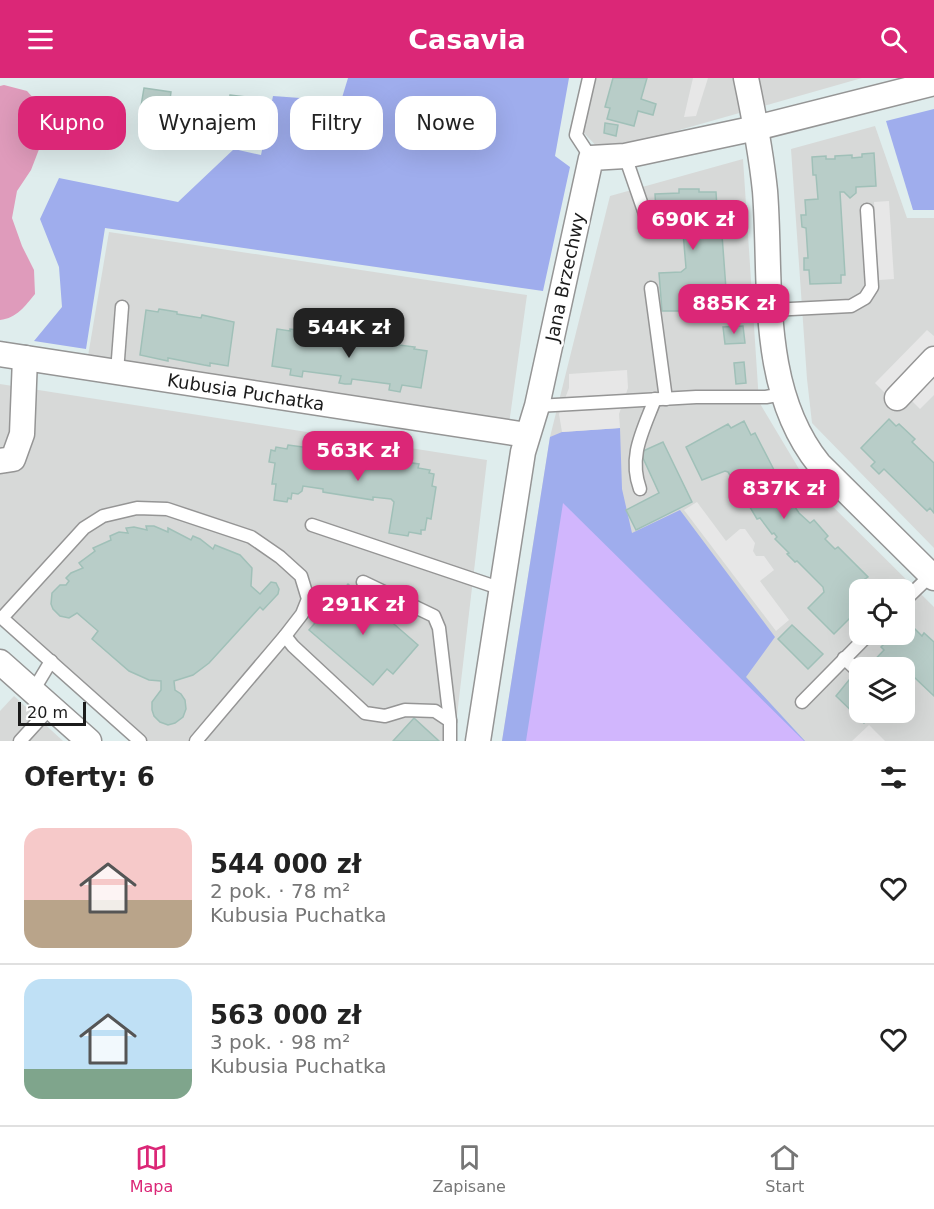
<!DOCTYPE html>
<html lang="pl">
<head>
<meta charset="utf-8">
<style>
	body { margin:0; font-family:"DejaVu Sans",sans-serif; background:#f6f6f6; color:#222; height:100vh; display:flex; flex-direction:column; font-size:22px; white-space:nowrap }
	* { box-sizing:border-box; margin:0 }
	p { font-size:20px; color:#767676 }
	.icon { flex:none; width:33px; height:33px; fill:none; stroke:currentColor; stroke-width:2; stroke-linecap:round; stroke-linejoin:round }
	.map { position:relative; height:663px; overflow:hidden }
	.sheet { display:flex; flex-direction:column; background:#fff; flex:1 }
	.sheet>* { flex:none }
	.top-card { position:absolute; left:18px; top:18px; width:600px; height:54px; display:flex; gap:12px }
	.fabs { position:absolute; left:849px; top:501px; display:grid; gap:12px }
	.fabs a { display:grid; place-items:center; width:66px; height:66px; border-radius:12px; background:#fff; box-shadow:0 6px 24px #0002; font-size:30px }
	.scale { position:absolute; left:18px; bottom:15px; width:68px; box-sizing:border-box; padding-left:6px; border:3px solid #1b1b1b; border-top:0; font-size:16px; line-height:21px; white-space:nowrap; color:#1b1b1b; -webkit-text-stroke:4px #fff; paint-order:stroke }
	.price { position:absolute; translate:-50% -51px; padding:0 14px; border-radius:12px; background:#db2777; color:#fff; font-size:20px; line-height:39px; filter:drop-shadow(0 2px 3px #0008) }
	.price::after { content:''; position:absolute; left:50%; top:36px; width:18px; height:14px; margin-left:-9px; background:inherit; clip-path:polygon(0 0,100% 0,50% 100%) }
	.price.active { background:#222; color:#fff }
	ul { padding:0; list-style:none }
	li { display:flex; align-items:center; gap:18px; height:150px; padding:0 24px }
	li+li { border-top:2px solid #e0e0e0 }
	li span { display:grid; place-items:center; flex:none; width:168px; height:120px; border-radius:18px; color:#555 }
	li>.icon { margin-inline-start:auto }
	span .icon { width:72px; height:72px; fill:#fffc; stroke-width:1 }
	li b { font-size:26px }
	h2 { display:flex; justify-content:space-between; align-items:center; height:72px; padding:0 24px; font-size:26px }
	.tag { padding:0 21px; border-radius:18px; background:#fff; box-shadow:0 6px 24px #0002; font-size:21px; line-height:54px }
	.tag.active { background:#db2777; color:#fff }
	header { display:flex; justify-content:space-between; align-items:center; height:78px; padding:0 24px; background:#db2777; color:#fff; font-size:27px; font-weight:700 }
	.dock { display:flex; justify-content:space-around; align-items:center; height:84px; border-top:2px solid #e0e0e0; background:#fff; font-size:16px; color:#767676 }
	.dock a { display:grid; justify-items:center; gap:3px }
	.dock .active { color:#db2777 }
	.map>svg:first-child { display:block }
	.residential { fill:#d7d9d8; fill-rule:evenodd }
	.grass { fill:#9faded }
	.park { fill:#d1b6fd }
	.parking { fill:#e7e7e7 }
	.water { fill:#df9bbb }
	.building { fill:#b8cdc8; stroke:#a0c0b8; stroke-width:1.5 }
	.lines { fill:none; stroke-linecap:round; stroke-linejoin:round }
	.service-casing { stroke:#959595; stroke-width:15 }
	.minor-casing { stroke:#959595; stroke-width:27 }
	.service { stroke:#fff; stroke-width:12 }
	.minor { stroke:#fff; stroke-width:24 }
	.labels { text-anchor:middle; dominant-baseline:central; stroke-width:5; stroke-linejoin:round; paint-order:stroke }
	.street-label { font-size:18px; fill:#1b1b1b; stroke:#fff }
</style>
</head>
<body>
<header><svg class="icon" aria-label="menu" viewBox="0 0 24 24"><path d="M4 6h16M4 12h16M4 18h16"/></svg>Casavia<svg class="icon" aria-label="search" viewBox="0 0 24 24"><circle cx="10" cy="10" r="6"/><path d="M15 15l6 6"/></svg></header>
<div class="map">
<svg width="934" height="663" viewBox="0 0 934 663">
	<rect width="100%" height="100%" fill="#dfeded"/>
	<g class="residential">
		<path d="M596 0H862L602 74 583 54Z"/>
		<path d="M875 48 907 140H934V470L812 345 807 301 791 71Z"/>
		<path d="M743 81 759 324 805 401 934 529V663H502L550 359 610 118ZM860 512H904V556H860ZM860 590H904V634H860Z"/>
		<path d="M109 154 527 217 509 346 88 278Z"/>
		<path d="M0 306 487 382 454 663H136L0 541Z"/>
		<path d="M14 618 63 663H0V633Z"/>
	</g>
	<g class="grass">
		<path d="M348 0H569L555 78 570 89 543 213 105 150 86 271 34 263 62 229 59 189 40 141 59 100 178 124 234 71 261 77 273 18 341 23Z"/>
		<path d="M934 31V132H913L886 43Z"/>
		<path d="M620 350 622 411 632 455 680 432 775 559 746 599 805 663H502L550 359 562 354Z"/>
	</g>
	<path class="park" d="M563 425 804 663H526Z"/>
	<g class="parking">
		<path d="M693 0H708L696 38 684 39Z"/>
		<path d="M889 123 894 201 879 202 874 124Z"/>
		<path d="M927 252 934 258V269L887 317 875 305Z"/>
		<path d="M627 292 628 310 619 336 620 350 562 354 559 336 569 310V296Z"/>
		<path d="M934 294V317L920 331 908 319Z"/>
		<path d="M697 424 726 463 740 451H745L755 465 753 473 756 478H764L774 492 760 503 789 542 776 553 684 432Z"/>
		<path d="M869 647 885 663H852Z"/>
	</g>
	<path class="water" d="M4 7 27 13 44 32 43 61 31 92 17 113 12 140 22 168 34 192 35 216C25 228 17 240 0 242V8Z"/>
	<g class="building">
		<path d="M613 0H647L641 21 656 26 653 37 638 33 634 48 607 41 610 30 605 29Z"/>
		<path d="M144 10 171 14 168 37 154 35 153 43 139 40Z"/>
		<path d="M230 17 261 21 257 59 225 55Z"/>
		<path d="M605 45 618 47 616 58 604 55Z"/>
		<path d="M874 75 876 108 856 109V115L850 120 844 114H840L845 197H841V205L810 206 809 192H804V180H808L806 150 802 149 801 137H806L805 122 818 121 816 97H813L812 79 826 78V81H835V78L852 77V80L862 79V76Z"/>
		<path d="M679 111H699V114H716L717 130H720L726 211 722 212 723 228H707V233H662L659 195 681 194 686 190 683 154 680 152H657L655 116 679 115Z"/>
		<path d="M159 231 177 234V236L201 240 202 237 234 244 228 288 210 285V288L204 287 168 280V283L140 277 146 232 158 234Z"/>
		<path d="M743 248 745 265 725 266 723 249Z"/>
		<path d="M277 251 290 253V251L315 254V256L415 269 414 271 427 273 421 310 402 307 400 314 389 312 390 306 352 301 351 306H345L339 305 341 298 303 293 302 299 290 297 291 291 272 288Z"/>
		<path d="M744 284 746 305 736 306 734 285Z"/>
		<path d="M889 341 896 348 899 346 915 361 912 364 934 385V435L930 430 927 433 884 391 879 396 871 388 875 384 861 370Z"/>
		<path d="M744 343 751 357 755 355 774 392 771 396 778 406 783 404 795 420 791 423 799 435 810 445 814 442 828 458 825 461 835 471 838 469 868 499 865 501 874 512H860V534L852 541 851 539 834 556 808 530 824 514 823 509 797 483 795 484 787 476 789 475 775 461 777 459 774 455 772 456 760 440 757 441 741 414 743 413 740 409 738 410 728 394 725 393 702 402 686 369 728 346 731 350Z"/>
		<path d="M663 364 692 424 636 452 626 432 659 415 643 380V373Z"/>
		<path d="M288 367 339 374V370L370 375 369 379 419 386 418 390 430 392 429 395 434 396 432 408 436 409 431 441 427 440 425 452H421V456L409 454 408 458 389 455 394 424 391 421 373 419V422L323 414V411L303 408 302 413 298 416 292 415 291 421 288 420 287 424 274 422 276 406H272L275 385 269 384 271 372 275 373 276 369 287 371Z"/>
		<path d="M146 448H154L168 454V450L191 462 193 458 200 461 213 471 215 467 240 477 252 490 251 508 260 516 271 504 276 505 279 511 278 516 263 532 260 529 209 585 193 597 174 603 175 612 181 616 185 622 186 631 183 639 175 645 168 647 160 644 154 638 152 632V624L161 612V603L149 602 129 593 92 561 98 553 77 535 69 540 60 538 53 531 51 526 52 515 60 507H66L69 503 66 500 71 495 83 490 79 485 95 473 93 470 111 462 110 458 119 454 128 455 126 450 134 449 147 452Z"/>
		<path d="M348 506 418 567 393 596 387 591 373 607 309 552Z"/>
		<path d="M910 546 922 558 924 555 934 564V618L915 600 910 599 904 605V590H867L884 572 881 569 894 556H904V551Z"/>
		<path d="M792 547 823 576 808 591 778 561Z"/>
		<path d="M849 602 860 612V634H875L864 645 836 618Z"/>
		<path d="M414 640 439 663H393Z"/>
	</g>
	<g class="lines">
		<g class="service-casing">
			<g id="service">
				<path d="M589 0 576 57 591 80"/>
				<path d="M625 78 645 136"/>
				<path d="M651 210 666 321"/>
				<path d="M771 232 851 228 865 220 872 209 867 132"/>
				<path d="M117 294 122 229"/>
				<path d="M537 328 696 319H766L783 316"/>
				<path d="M640 411C628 378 643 353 655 321"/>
				<path d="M312 447 502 511"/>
				<path d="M363 504 434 538 439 550 450 643"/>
				<path d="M904 523 931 497"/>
				<path d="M844 580 860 595"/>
				<path d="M33 613 51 583"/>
				<path d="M802 624 869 556"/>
				<path d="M20 663 51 629"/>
				<path d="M140 663 2 540 84 450 103 438 137 430 167 431 251 459 280 479 301 498 308 521 302 536 285 558"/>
				<path d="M196 663 285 558 293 568 365 635 385 638 405 632 435 633 450 643V663"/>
			</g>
		</g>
		<g class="minor-casing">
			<g id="minor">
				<path d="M746 0C754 38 761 74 765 113 772 203 758 310 819 386L934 500"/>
				<path d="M0 276 527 357"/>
				<path d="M897 320 934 281"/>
				<path d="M0 383 13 381 22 356 25 280"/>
				<path d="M0 584 89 663"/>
				<path d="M478 663 523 374 537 328 591 80 625 78 756 50 934 5"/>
			</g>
		</g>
		<use href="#service" class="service"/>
		<use href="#minor" class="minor"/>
	</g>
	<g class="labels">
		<g class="street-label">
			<text transform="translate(565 199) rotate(-78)">Jana Brzechwy</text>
			<text transform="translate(246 314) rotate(9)">Kubusia Puchatka</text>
		</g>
	</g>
</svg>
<div class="fabs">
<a><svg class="icon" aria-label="locate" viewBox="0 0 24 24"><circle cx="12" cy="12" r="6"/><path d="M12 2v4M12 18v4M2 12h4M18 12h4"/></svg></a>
<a><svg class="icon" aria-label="layers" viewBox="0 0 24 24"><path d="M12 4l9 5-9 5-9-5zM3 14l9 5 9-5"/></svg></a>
</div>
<div class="scale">20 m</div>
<b class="price" style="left:693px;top:173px">690K zł</b>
<b class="price" style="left:734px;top:257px">885K zł</b>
<b class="price active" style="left:349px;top:281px">544K zł</b>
<b class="price" style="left:358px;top:404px">563K zł</b>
<b class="price" style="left:784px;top:442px">837K zł</b>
<b class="price" style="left:363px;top:558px">291K zł</b>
<div class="top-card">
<a class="tag active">Kupno</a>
<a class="tag">Wynajem</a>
<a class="tag">Filtry</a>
<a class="tag">Nowe</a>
</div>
</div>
<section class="sheet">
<h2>Oferty: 6<svg class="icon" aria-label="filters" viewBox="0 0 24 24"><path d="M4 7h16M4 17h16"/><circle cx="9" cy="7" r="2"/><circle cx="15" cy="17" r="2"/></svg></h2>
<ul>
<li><span style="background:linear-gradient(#f6c9c9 60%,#b9a48a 0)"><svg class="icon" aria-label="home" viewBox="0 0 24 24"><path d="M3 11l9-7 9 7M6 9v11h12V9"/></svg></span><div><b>544 000 zł</b><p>2 pok. · 78 m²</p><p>Kubusia Puchatka</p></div><svg class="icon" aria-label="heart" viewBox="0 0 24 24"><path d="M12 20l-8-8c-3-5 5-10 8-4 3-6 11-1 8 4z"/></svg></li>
<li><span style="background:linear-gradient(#bfe0f5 75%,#7fa58c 0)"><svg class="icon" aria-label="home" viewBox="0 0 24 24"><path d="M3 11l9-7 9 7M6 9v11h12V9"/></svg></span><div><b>563 000 zł</b><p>3 pok. · 98 m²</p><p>Kubusia Puchatka</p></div><svg class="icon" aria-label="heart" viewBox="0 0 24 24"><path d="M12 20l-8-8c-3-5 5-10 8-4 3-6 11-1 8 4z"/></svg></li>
</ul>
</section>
<nav class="dock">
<a class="active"><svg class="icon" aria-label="map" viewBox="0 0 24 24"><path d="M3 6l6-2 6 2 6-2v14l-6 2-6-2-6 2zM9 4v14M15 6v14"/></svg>Mapa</a>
<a><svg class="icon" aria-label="saved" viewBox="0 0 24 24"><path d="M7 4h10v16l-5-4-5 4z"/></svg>Zapisane</a>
<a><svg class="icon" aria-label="home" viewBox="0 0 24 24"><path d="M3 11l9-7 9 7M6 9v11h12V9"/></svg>Start</a>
</nav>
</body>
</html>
